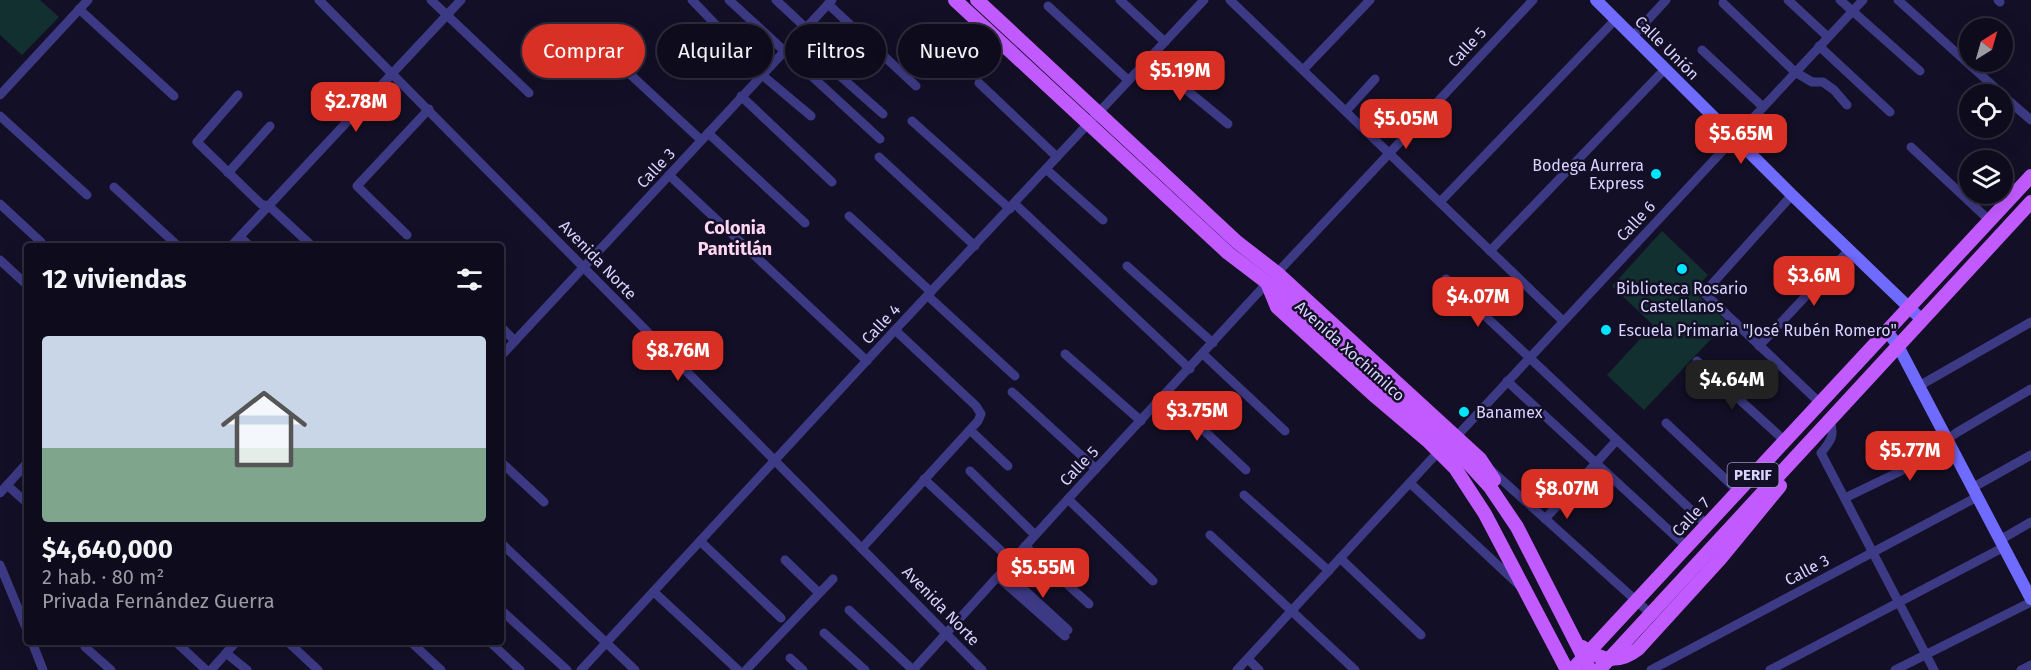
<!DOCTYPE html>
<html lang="es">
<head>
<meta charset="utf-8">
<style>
	body { margin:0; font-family:"Fira Sans",sans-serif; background:#1c1929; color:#f1f3f6; height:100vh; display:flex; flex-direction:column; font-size:22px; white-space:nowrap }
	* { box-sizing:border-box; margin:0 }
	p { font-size:20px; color:#9b9ba3 }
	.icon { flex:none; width:33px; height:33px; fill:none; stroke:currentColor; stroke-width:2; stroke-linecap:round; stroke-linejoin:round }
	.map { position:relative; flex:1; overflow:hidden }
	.details { position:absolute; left:24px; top:243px; width:480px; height:402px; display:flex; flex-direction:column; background:#0e0b1c; border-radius:6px; box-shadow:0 6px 24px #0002,0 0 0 2px #2e2b3b }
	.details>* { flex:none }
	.top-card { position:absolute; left:522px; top:24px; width:570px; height:54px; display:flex; gap:12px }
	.needle { width:39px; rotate:37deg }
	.buttons { position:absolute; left:1959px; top:18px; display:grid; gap:12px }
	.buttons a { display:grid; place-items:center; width:54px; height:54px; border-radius:50%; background:#0e0b1c; box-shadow:0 6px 24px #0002,0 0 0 2px #2e2b3b; font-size:30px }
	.price { position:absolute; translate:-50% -51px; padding:0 14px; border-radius:12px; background:#d93025; color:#fff; font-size:20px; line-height:39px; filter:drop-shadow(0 2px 3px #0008) }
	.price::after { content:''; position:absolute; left:50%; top:36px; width:18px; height:14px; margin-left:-9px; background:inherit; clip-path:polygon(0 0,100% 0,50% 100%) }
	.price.current { background:#222; color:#fff }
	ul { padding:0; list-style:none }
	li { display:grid; align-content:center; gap:12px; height:318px; padding:0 18px }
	li span { display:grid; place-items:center; height:186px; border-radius:6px; color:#555 }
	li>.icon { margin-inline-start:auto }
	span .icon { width:108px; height:108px; fill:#fffc; stroke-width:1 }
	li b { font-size:26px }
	h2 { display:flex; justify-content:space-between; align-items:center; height:72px; padding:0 18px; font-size:26px }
	.tag { padding:0 21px; border-radius:27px; background:#0e0b1c; box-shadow:0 6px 24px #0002,0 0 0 2px #2e2b3b; font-size:21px; line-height:54px }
	.tag.current { background:#d93025; color:#fff }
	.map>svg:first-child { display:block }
	.green { fill:#12302f }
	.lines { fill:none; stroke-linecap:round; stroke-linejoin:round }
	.street { stroke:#3d3a85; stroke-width:9 }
	.secondary { stroke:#6f6bff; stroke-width:12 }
	.primary { stroke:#c25bff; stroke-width:14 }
	.poi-dot { fill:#00e5ff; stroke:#130f26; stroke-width:2 }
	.labels { text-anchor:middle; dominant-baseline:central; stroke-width:5; stroke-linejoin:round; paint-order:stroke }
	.shield { fill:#130f26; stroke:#9e99be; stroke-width:1.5 }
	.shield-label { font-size:15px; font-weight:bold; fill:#d9d4ff }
	.street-label { font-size:16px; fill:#d9d4ff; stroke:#130f26 }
	.poi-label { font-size:16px; fill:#d9d4ff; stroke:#130f26; text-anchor:start }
	.neighbourhood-label { font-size:18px; font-weight:bold; fill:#ffd6f0; stroke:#130f26 }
</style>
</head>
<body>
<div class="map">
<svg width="2031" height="670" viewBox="0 0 2031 670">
	<rect width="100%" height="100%" fill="#130f26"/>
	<g class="green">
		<path d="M0 0H40L59 17 22 55 0 35Z"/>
		<path d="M1662 231 1708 275 1693 291 1727 322 1644 410 1607 375 1653 325 1612 286Z"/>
	</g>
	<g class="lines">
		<g class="street">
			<path d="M319 0 982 670"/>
			<path d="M431 0 529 93"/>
			<path d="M692 0 716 25 723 42 811 116"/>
			<path d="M729 0 880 139"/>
			<path d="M776 0 806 28"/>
			<path d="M1120 0 1165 42"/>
			<path d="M1230 0 1563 321"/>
			<path d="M1788 0 1828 37"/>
			<path d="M1840 0 1920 71"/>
			<path d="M1898 0 2002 94"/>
			<path d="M1998 0 2000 2"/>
			<path d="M1723 3 1795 72 1812 82H1823L1834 90 1847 105"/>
			<path d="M828 4 916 86"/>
			<path d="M1048 6 1128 80"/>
			<path d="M79 9 174 96"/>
			<path d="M1632 37 1666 0"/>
			<path d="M797 38 883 114"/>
			<path d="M1819 46 1890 112"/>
			<path d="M1702 50 1762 106"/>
			<path d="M605 51 701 140"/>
			<path d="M1149 59 1228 124"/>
			<path d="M1303 70 1370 0"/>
			<path d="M979 83 1057 157"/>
			<path d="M0 95 88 0"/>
			<path d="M238 95 197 142 261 204 269 206 312 246"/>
			<path d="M2002 95 2031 120"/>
			<path d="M741 96 832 182"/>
			<path d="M1346 111 1375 79"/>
			<path d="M0 116 87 195"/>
			<path d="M912 121 1010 209"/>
			<path d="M708 133 805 223"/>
			<path d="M1911 147 1989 220"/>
			<path d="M879 157 975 246"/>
			<path d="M1046 169 1103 220"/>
			<path d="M228 173 270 126"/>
			<path d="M669 175 867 361"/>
			<path d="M114 187 178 246"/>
			<path d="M1792 195 1704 293 1820 403"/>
			<path d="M1440 202 1615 20"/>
			<path d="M0 204 41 242"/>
			<path d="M1015 204 1190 369"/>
			<path d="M849 216 931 292"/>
			<path d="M407 235 357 186 429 109"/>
			<path d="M240 237 250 246"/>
			<path d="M231 246 461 0"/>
			<path d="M1490 251 1665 69"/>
			<path d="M0 260 27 285"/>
			<path d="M1127 266 1213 343"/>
			<path d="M1277 273 1533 0"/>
			<path d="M1446 279 1707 525"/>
			<path d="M928 296 1015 376"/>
			<path d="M501 327 515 341"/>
			<path d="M1759 346 1849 250"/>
			<path d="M1065 354 1141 421"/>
			<path d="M1203 354 1285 431"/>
			<path d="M501 356 832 0"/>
			<path d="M1697 361 1785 441"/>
			<path d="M1507 381 1686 546"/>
			<path d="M1919 386 2031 322"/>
			<path d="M1012 392 1096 469"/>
			<path d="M1166 395 1246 470"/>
			<path d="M1830 420C1835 437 1831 440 1821 453L1934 670"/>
			<path d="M1666 423 1738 491"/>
			<path d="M970 430 1008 466"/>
			<path d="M1456 437 1863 0"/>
			<path d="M501 462 544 502"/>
			<path d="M970 471 1035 535"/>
			<path d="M1492 471 1651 614"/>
			<path d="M924 479 1012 561"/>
			<path d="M1410 483 1520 586"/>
			<path d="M7 485 27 503"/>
			<path d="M1972 488 2031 455"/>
			<path d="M0 493 27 463"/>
			<path d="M1244 495 1329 571"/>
			<path d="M1845 498 1940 452 1947 440 1956 433 2031 389"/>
			<path d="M1068 499 1153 581"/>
			<path d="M1545 519 1616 441"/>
			<path d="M1210 535 1355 670"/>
			<path d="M2000 540 2031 522"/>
			<path d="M700 541 781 618"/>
			<path d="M501 543 635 670"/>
			<path d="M1025 546 1089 604"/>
			<path d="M863 547 978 421 981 414 976 406 895 330"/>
			<path d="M1340 558 1421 635"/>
			<path d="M785 560 819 593"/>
			<path d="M0 565 27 630"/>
			<path d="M1003 570 1068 630"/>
			<path d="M998 577 1065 636"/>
			<path d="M654 592 738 670"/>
			<path d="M501 610 567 670"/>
			<path d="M849 610 913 670"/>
			<path d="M824 633 865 670"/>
			<path d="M32 642 43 670"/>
			<path d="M176 642 206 670"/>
			<path d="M288 642 318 670"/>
			<path d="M411 642 441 670"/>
			<path d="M490 642 520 670"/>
			<path d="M85 647 111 670"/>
			<path d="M226 653 247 670"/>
			<path d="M790 658 803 670"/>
			<path d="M1248 659 1259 670"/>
			<path d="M211 670 236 642"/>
			<path d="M581 670 895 330 1204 0"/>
			<path d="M746 670 833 579"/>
			<path d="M913 670 1068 499 1267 283"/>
			<path d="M1237 670 1439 451"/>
			<path d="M1651 670 1977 497"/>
			<path d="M1770 670 2004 547"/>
			<path d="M1895 670 2031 602"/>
			<path d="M2021 670 2031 665"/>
		</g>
		<g class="secondary">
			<path d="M1596 0 1792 195 1922 320"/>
			<path d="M1887 331 1898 346 2031 599"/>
		</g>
		<g class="primary">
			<path d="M955 0 1228 253 1286 297 1383 388 1470 465 1490 487 1517 527 1590 670"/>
			<path d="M977 0 1237 242 1277 273 1456 437 1480 459 1494 480"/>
			<path d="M1268 285 1277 307 1376 397 1429 442 1455 468 1485 514 1567 670"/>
			<path d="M1582 647C1601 661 1619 664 1638 649L1720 559 1780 486"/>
			<path d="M1572 670 2031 176"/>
			<path d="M1599 670 2031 202"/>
		</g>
	</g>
	<g class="poi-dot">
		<circle cx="1656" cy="174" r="6"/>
		<circle cx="1682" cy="269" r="6"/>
		<circle cx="1606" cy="330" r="6"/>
		<circle cx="1464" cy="412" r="6"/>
	</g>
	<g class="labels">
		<rect class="shield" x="1727.5" y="463" width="51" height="24" rx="4.5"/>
		<g class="shield-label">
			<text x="1753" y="475">PERIF</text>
		</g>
		<g class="street-label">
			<text transform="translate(1467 47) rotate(-47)">Calle 5</text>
			<text transform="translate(1667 48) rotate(45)">Calle Unión</text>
			<text transform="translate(656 168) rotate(-47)">Calle 3</text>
			<text transform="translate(1636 221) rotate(-47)">Calle 6</text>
			<text transform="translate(598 260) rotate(46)">Avenida Norte</text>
			<text transform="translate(881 324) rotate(-47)">Calle 4</text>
			<text transform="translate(1350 351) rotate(42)">Avenida Xochimilco</text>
			<text transform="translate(1079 466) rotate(-46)">Calle 5</text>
			<text transform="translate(1691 517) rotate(-47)">Calle 7</text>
			<text transform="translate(1807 570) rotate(-28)">Calle 3</text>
			<text transform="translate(941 606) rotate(46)">Avenida Norte</text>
		</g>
		<g class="poi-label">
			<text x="1644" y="165" text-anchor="end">Bodega Aurrera<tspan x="1644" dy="18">Express</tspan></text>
			<text x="1682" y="288" text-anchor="middle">Biblioteca Rosario<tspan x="1682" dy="18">Castellanos</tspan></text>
			<text x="1618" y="330">Escuela Primaria "José Rubén Romero"</text>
			<text x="1476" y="412">Banamex</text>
		</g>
		<g class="neighbourhood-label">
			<text x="735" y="228">Colonia<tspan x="735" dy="21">Pantitlán</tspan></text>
		</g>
	</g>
</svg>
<div class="buttons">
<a><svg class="needle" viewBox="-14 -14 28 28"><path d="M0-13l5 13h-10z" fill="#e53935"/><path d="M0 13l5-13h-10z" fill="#9b9ba3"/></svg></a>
<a><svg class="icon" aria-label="locate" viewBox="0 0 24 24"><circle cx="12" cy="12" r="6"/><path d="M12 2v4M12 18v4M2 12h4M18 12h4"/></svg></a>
<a><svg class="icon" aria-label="layers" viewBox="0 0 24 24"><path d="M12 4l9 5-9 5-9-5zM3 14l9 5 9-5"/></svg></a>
</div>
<b class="price" style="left:1180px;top:102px">$5.19M</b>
<b class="price" style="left:356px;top:133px">$2.78M</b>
<b class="price" style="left:1406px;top:150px">$5.05M</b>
<b class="price" style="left:1741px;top:165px">$5.65M</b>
<b class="price" style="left:1814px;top:307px">$3.6M</b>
<b class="price" style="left:1478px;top:328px">$4.07M</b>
<b class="price" style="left:678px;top:382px">$8.76M</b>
<b class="price current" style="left:1732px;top:411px">$4.64M</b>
<b class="price" style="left:1197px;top:442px">$3.75M</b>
<b class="price" style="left:1910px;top:482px">$5.77M</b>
<b class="price" style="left:1567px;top:520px">$8.07M</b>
<b class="price" style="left:1043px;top:599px">$5.55M</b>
<div class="top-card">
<a class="tag current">Comprar</a>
<a class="tag">Alquilar</a>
<a class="tag">Filtros</a>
<a class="tag">Nuevo</a>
</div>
<section class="details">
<h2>12 viviendas<svg class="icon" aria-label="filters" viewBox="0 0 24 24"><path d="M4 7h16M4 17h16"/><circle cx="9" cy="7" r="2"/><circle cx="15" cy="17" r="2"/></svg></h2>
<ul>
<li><span style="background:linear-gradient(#c9d6e8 60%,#7fa58c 0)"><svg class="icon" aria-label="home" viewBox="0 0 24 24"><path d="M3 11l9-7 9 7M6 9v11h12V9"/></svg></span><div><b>$4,640,000</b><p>2 hab. · 80 m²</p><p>Privada Fernández Guerra</p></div></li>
</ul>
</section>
</div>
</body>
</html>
